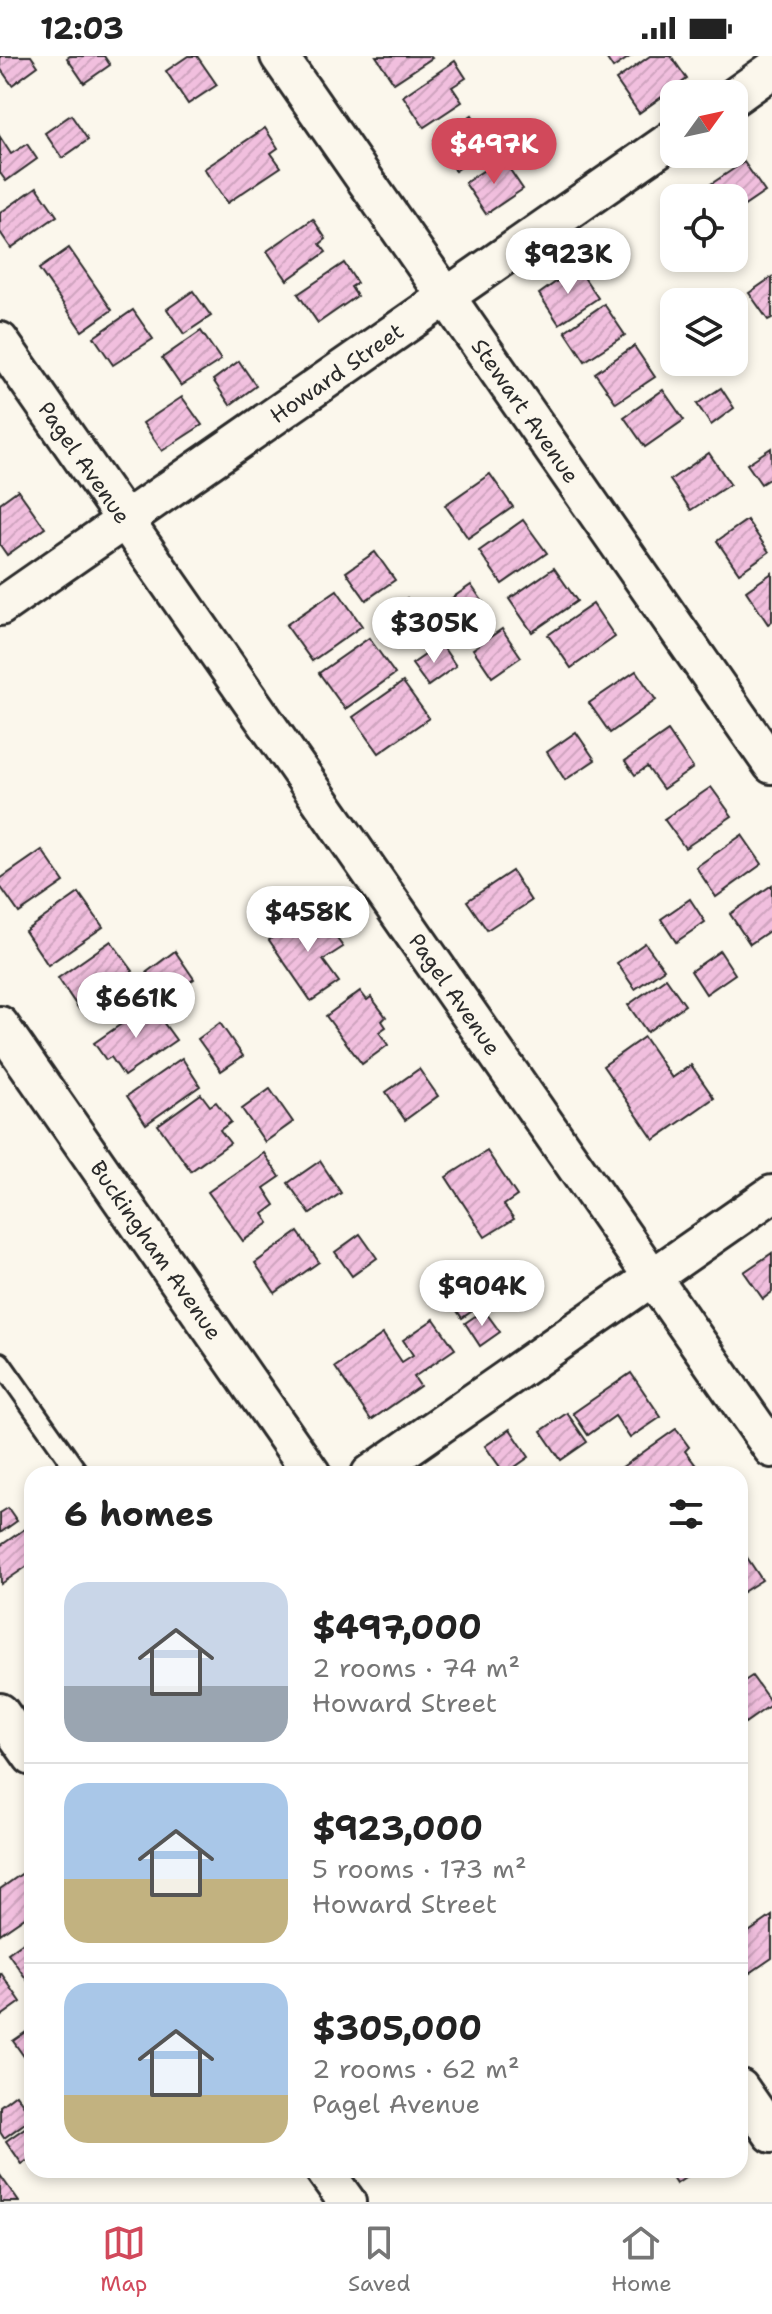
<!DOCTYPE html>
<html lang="en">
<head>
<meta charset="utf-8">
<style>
	body { margin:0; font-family:"Shantell Sans",sans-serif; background:#f6f6f6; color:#222; height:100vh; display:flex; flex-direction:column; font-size:30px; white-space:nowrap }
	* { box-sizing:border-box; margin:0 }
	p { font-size:26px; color:#767676 }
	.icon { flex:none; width:44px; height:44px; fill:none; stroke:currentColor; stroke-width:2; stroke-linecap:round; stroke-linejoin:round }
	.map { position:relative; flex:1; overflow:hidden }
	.drawer { position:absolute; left:24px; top:1410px; width:724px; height:712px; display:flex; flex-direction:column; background:#fff; border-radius:24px; box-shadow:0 4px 12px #0003 }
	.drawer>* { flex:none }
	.needle { width:52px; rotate:57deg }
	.controls { position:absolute; left:660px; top:24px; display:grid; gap:16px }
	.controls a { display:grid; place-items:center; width:88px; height:88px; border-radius:16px; background:#fff; box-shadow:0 4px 12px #0003; font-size:40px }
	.price { position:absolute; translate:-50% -68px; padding:0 18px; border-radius:28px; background:#fff; color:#222; font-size:26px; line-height:52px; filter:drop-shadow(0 2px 4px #0008) }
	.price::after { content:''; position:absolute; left:50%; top:48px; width:24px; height:18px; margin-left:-12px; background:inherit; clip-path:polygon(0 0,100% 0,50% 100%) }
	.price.active { background:#d1495b; color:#fff }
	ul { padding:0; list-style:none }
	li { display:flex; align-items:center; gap:24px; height:200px; padding:0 40px }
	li+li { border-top:2px solid #e0e0e0 }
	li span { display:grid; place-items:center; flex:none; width:224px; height:160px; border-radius:24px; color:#555 }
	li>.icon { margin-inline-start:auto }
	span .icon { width:96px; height:96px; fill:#fffc; stroke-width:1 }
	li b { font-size:34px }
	h2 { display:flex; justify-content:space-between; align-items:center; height:96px; padding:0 40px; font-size:34px }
	.status { display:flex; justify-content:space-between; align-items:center; height:56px; padding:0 40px; background:#fff; direction:ltr }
	.status svg { height:22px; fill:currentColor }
	.menu { display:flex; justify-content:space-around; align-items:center; height:112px; border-top:2px solid #e0e0e0; background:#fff; font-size:22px; color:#767676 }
	.menu a { display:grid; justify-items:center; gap:4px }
	.menu .active { color:#d1495b }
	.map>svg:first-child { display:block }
	.building { fill:url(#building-hatch); stroke:#2b2b2b; stroke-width:2 }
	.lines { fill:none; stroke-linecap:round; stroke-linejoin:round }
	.lane-casing { stroke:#2b2b2b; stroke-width:24 }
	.street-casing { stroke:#2b2b2b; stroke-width:42 }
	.lane { stroke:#fbf7ec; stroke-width:18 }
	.street { stroke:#fbf7ec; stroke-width:36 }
	.labels { text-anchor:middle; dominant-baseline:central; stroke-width:6; stroke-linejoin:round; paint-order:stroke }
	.street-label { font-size:22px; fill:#2b2b2b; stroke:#fbf7ec }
</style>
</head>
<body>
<div class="status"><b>12:03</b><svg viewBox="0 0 49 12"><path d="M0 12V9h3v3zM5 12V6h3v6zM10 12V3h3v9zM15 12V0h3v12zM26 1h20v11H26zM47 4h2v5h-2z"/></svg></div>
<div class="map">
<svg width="772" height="2146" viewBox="0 0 772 2146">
	<defs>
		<pattern id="building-hatch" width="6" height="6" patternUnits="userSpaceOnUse" patternTransform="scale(2)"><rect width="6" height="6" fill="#f1bfde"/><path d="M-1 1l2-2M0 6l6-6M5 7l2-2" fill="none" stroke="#cfa4bf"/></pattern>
	</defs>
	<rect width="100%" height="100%" fill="#fbf7ec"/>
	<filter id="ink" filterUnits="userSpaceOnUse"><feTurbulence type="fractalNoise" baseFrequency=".0125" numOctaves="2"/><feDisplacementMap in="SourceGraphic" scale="16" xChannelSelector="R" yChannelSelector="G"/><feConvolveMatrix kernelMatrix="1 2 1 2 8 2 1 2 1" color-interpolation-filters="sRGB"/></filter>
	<g filter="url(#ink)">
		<g class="building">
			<path d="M0 0H31L38 10 12 29 0 12Z"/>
			<path d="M70 0H104L110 9 84 27 67 2Z"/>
			<path d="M188 0H197L217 29 188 48 166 15Z"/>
			<path d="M376 0H430L432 2 394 27Z"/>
			<path d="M605 0H631L613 12Z"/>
			<path d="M650 0H671L687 23 639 57 616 24Z"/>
			<path d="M455 5 466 22 452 31 462 46 424 71 403 40Z"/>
			<path d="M71 59 88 84 62 102 45 77Z"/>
			<path d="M472 59 492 90 455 115 434 84Z"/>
			<path d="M265 72 278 92 271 97 281 111 227 147 204 113Z"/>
			<path d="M0 81 11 98 27 88 37 103 6 125 0 117Z"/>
			<path d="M502 102 523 133 486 158 465 127Z"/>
			<path d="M744 106 765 136 734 157V142H712L705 132Z"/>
			<path d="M37 131 57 160 11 192 0 176V157Z"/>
			<path d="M313 163 326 183 320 188 326 196 287 224 267 195Z"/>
			<path d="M69 192 112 254 82 275 39 213Z"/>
			<path d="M344 207 357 227 351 231 357 240 318 267 298 238Z"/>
			<path d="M577 211 598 242 559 268 539 238Z"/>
			<path d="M772 221V262L768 264 749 237Z"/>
			<path d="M193 235 211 260 184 278 167 253Z"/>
			<path d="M604 248 625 279 585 305 565 275Z"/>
			<path d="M133 254 153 283 113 309 94 281Z"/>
			<path d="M201 275 221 304 181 330 162 302Z"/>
			<path d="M634 290 655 321 616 347 595 317Z"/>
			<path d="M239 305 256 330 230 349 213 324Z"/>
			<path d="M721 332 734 352 711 369 697 348Z"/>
			<path d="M663 334 684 364 645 391 624 361Z"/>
			<path d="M182 341 202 369 162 395 143 367Z"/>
			<path d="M771 392 772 421 761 428 747 408Z"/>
			<path d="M709 397 730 428 691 454 670 424Z"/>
			<path d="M490 418 513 451 468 482 445 449Z"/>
			<path d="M18 434 45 472 7 499 0 489V447Z"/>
			<path d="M523 464 547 497 502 528 479 495Z"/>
			<path d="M747 464 769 496 739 517 717 485Z"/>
			<path d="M375 496 395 524 366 544 346 516Z"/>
			<path d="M554 512 577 545 532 576 509 543Z"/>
			<path d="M772 517V565L768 568 746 535Z"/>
			<path d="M471 529 488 553 459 573 442 549Z"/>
			<path d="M337 534 362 570 312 605 286 569Z"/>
			<path d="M407 542 423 565 394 585 379 562Z"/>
			<path d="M593 548 615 581 571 612 548 579Z"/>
			<path d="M502 573 521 601 492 621 473 593Z"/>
			<path d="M369 582 395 618 345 653 319 617Z"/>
			<path d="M441 588 456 610 428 630 412 608Z"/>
			<path d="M636 615 656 644 610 677 589 647Z"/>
			<path d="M403 626 429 662 379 697 353 661Z"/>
			<path d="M668 675 693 712 663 733 647 711 635 719 625 705Z"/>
			<path d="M576 676 595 704 565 724 547 696Z"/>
			<path d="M711 731 732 760 685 792 664 763Z"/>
			<path d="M742 779 762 808 716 841 696 811Z"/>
			<path d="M42 794 64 826 19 857 0 830V823Z"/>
			<path d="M512 815 531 845 487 874 467 845Z"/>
			<path d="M772 829V873L750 888 730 858Z"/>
			<path d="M79 837 103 871 48 909 25 875Z"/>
			<path d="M690 843 705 866 676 886 661 863Z"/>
			<path d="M310 856 320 871 326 867 343 891 323 904 339 926 311 945 269 884Z"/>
			<path d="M111 885 133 915 79 953 58 922Z"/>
			<path d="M645 887 664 913 635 933 617 907Z"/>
			<path d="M175 895 194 923 166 943 147 916Z"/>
			<path d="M720 895 735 918 706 938 691 915Z"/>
			<path d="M666 922 685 949 647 976 628 949Z"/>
			<path d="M360 935 367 944 371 941 386 961 382 965 386 971 379 976 388 989 362 1008 326 960Z"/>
			<path d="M150 948 176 984 124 1020 111 1001 106 1004 94 987Z"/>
			<path d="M220 967 243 1000 221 1015 198 983Z"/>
			<path d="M644 981 672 1022 691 1009 714 1042 654 1084 603 1010Z"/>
			<path d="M182 1002 200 1030 146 1068 127 1040Z"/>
			<path d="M419 1013 438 1040 405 1064 386 1036Z"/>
			<path d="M270 1033 293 1066 265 1086 242 1053Z"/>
			<path d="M201 1038 210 1050 216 1046 231 1066 220 1074 230 1087 191 1115 158 1069Z"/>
			<path d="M487 1095 517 1140 504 1149 514 1163 485 1181 446 1121Z"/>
			<path d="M264 1097 280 1121 264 1132 275 1149 263 1158 269 1167 243 1185 208 1136Z"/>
			<path d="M320 1105 341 1137 310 1158 288 1127Z"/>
			<path d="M298 1176 319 1206 275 1237 255 1207Z"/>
			<path d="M360 1178 377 1202 352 1220 335 1196Z"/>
			<path d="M772 1197V1236L763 1243 744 1216Z"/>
			<path d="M464 1208 472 1219 478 1215 487 1229 481 1234 488 1244 462 1262 437 1226Z"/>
			<path d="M484 1254 500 1276 480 1290 465 1267Z"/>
			<path d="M434 1263 455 1293 414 1321 420 1330 371 1364 335 1311 383 1278 402 1306 413 1299 403 1284Z"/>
			<path d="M631 1317 661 1361 630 1382 615 1360 588 1379 573 1357Z"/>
			<path d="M567 1357 587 1386 561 1404 541 1375Z"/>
			<path d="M510 1373 529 1401 505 1418 485 1390Z"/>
			<path d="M676 1373 689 1391 685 1395 698 1412 689 1418H620L618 1414Z"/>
			<path d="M8 1452 17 1465 0 1477V1457Z"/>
			<path d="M32 1468V1507L1 1528 0 1490Z"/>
			<path d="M744 1497 762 1524 740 1538V1498Z"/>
			<path d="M752 1620 772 1648 745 1667 740 1659V1628Z"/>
			<path d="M30 1812 32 1815V1856L0 1878V1833Z"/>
			<path d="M772 1860V1902L750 1917 740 1902V1882Z"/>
			<path d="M32 1880V1925L29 1927 8 1897Z"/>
			<path d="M1 1917 21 1946 0 1961V1918Z"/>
			<path d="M32 1972V2008L30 2009 13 1985Z"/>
			<path d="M16 2038 32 2062 4 2082 0 2076V2050Z"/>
			<path d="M32 2067V2101L22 2108 6 2085Z"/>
			<path d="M667 2114H697L676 2128Z"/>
			<path d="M0 2119 19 2146H0Z"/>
		</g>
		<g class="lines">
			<g class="lane-casing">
				<path id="lane" d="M0 1306 79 1418"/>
			</g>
			<g class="street-casing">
				<g id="street">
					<path id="s1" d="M279 0 772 709"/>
					<path d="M734 41 772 14"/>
					<path id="s2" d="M0 285 772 1393"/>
					<path id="s3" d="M0 551 674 82"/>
					<path id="s4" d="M0 969 312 1418"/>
					<path d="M370 1418 772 1138"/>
					<path d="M0 1656 32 1701"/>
					<path d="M740 2032 772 2078"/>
					<path d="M324 2114 347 2146"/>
				</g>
			</g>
			<use href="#lane" class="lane"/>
			<use href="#street" class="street"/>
		</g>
	</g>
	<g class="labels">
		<g class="street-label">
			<text stroke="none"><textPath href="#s3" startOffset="410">Howard Street</textPath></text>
			<text stroke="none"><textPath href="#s1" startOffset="432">Stewart Avenue</textPath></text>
			<text stroke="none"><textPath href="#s2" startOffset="148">Pagel Avenue</textPath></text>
			<text stroke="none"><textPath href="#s2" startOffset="796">Pagel Avenue</textPath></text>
			<text stroke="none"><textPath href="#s4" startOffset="274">Buckingham Avenue</textPath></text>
		</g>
	</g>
</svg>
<div class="controls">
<a><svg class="needle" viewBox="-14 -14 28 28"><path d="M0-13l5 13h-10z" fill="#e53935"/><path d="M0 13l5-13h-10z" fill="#767676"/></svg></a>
<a><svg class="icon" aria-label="locate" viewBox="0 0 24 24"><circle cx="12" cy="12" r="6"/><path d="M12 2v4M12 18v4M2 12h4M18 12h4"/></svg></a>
<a><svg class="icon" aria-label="layers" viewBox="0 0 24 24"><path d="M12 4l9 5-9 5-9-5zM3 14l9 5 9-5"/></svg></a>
</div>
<b class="price active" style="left:494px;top:130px">$497K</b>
<b class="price" style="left:568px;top:240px">$923K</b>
<b class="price" style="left:434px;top:609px">$305K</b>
<b class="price" style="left:308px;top:898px">$458K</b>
<b class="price" style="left:136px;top:984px">$661K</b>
<b class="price" style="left:482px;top:1272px">$904K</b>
<section class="drawer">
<h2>6 homes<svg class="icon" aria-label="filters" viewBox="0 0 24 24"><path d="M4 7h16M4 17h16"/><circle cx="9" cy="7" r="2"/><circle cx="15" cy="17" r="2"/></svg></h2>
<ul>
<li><span style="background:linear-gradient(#c9d6e8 65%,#9aa5b1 0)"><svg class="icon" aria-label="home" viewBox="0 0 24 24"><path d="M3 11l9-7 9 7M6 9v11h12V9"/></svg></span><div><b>$497,000</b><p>2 rooms · 74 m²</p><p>Howard Street</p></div></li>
<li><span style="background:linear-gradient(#a9c7e8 60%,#c2b280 0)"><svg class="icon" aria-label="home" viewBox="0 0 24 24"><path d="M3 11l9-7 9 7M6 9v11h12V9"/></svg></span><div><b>$923,000</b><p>5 rooms · 173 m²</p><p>Howard Street</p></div></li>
<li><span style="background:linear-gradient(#a9c7e8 70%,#c2b280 0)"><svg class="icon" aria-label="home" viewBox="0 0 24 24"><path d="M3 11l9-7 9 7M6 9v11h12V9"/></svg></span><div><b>$305,000</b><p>2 rooms · 62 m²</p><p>Pagel Avenue</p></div></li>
</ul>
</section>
</div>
<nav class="menu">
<a class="active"><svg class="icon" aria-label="map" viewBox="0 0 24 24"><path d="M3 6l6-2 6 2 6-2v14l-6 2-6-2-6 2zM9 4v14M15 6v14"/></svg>Map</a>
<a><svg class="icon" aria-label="saved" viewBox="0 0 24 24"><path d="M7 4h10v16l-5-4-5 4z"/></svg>Saved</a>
<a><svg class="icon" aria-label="home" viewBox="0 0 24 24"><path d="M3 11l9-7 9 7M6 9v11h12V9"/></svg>Home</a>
</nav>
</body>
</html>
